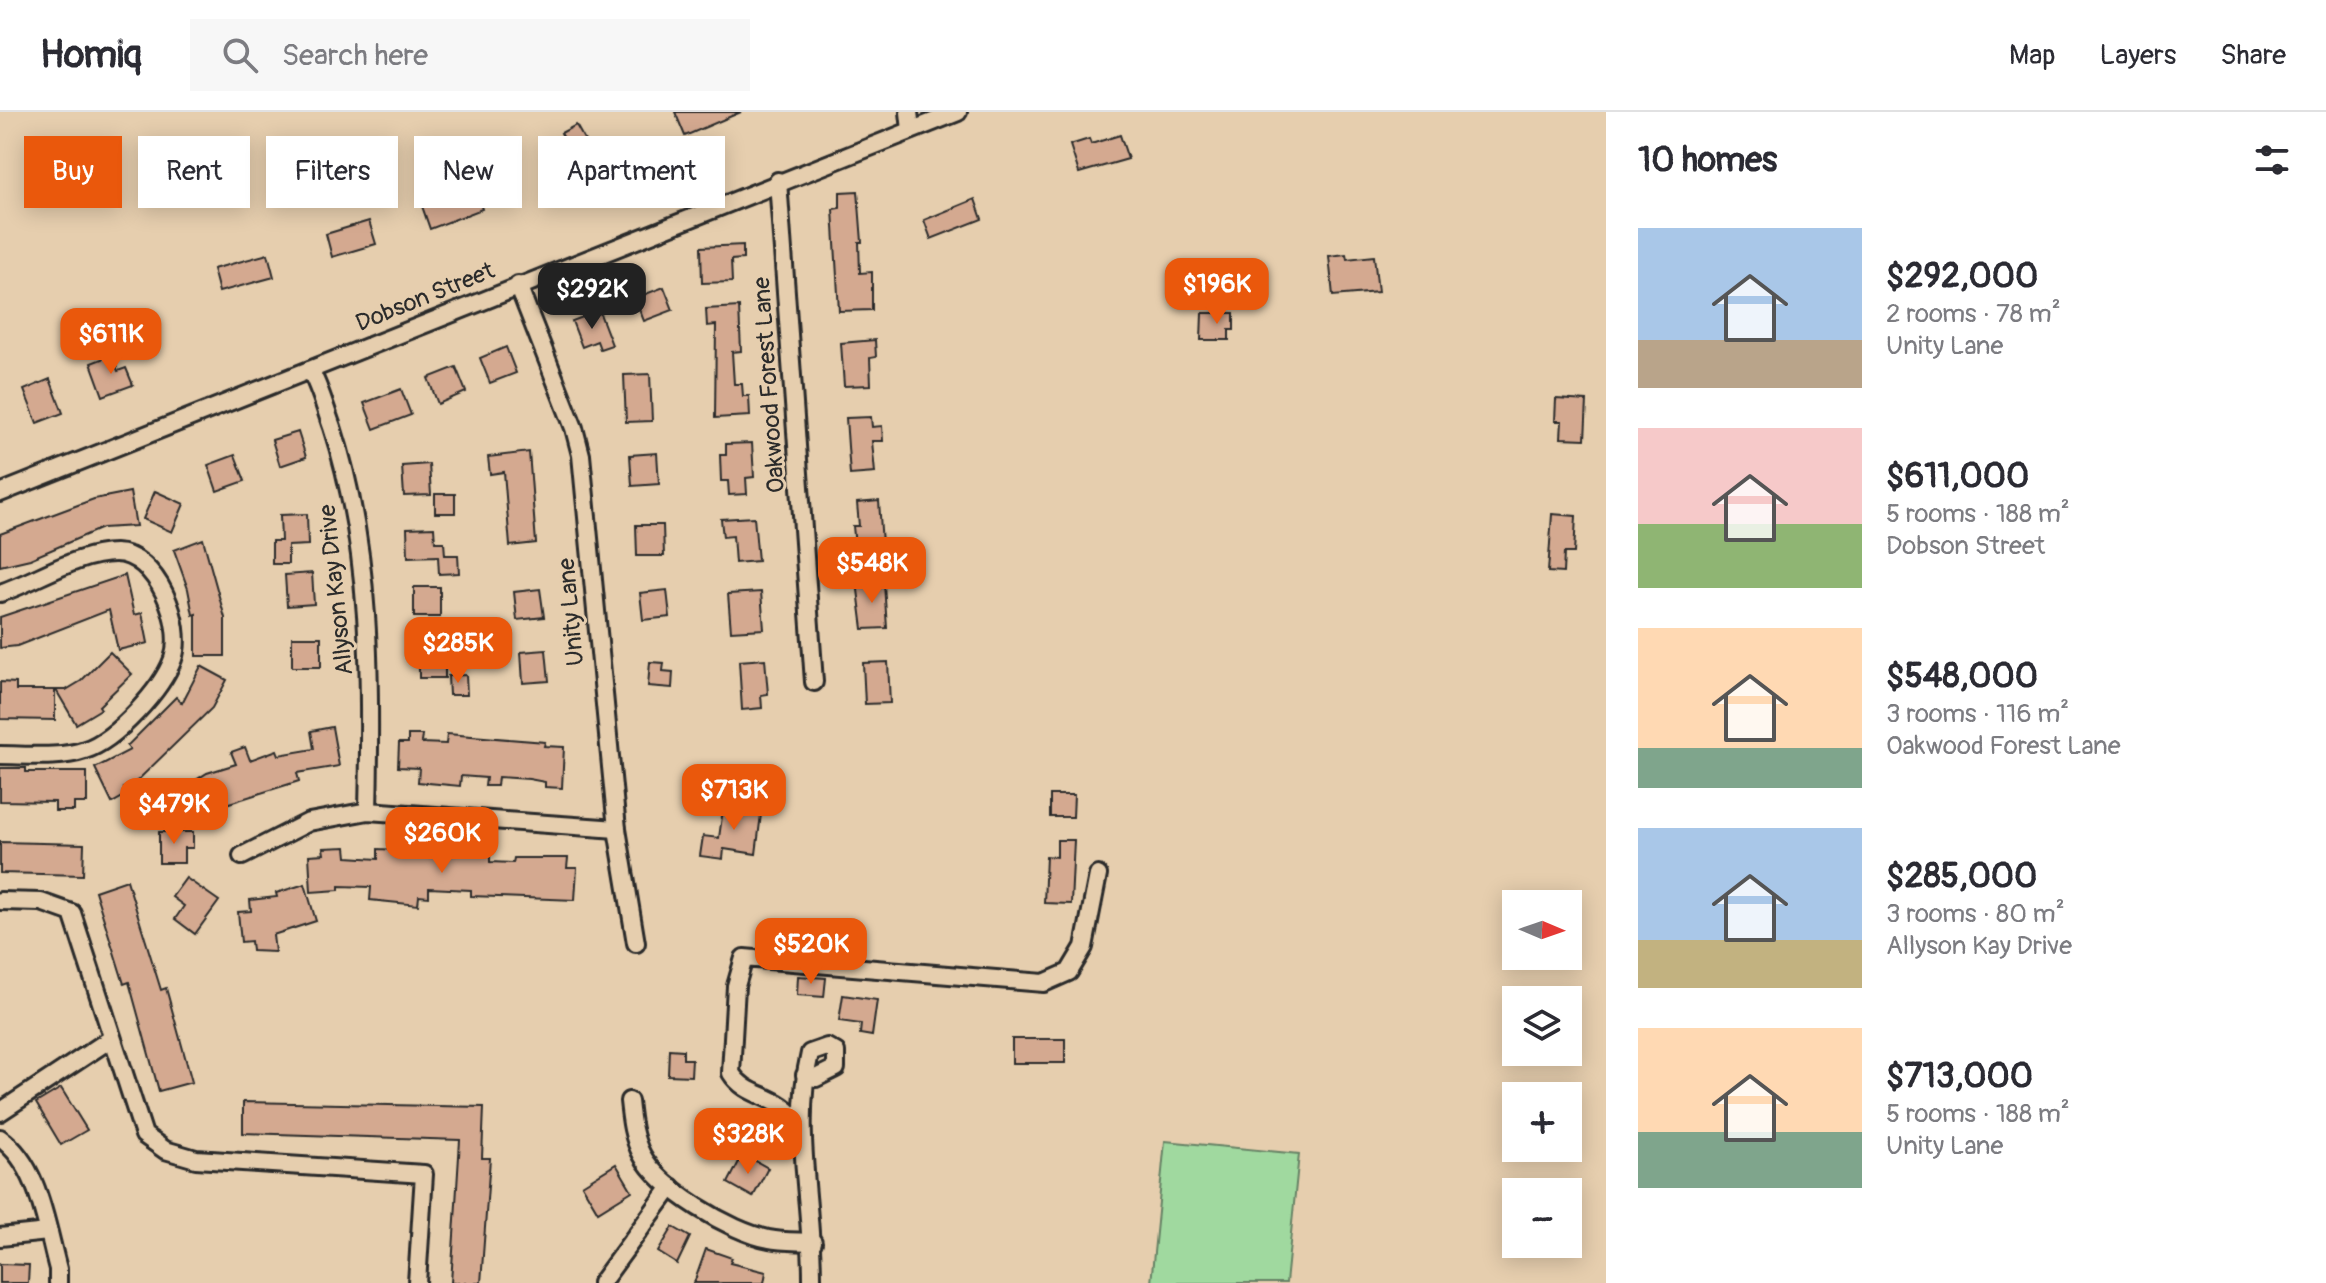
<!DOCTYPE html>
<html lang="en">
<head>
<meta charset="utf-8">
<style>
	body { margin:0; font-family:Pangolin,sans-serif; background:#f7f7f7; color:#2b2b33; height:100vh; display:flex; flex-direction:column; font-size:30px; white-space:nowrap }
	* { box-sizing:border-box; margin:0 }
	p { font-size:26px; color:#7c7c81 }
	.icon { flex:none; width:44px; height:44px; fill:none; stroke:currentColor; stroke-width:2; stroke-linecap:round; stroke-linejoin:round }
	.map { position:relative; flex:1; overflow:hidden }
	.side { display:flex; flex-direction:column; background:#fff; width:720px }
	.side>* { flex:none }
	.top-card { position:absolute; left:24px; top:24px; width:760px; height:72px; display:flex; gap:16px }
	.needle { width:52px; rotate:92deg }
	.tools { position:absolute; left:1502px; top:778px; display:grid; gap:16px }
	.tools a { display:grid; place-items:center; width:80px; height:80px; border-radius:0px; background:#fff; box-shadow:0 4px 20px #0003; font-size:40px }
	.price { position:absolute; translate:-50% -68px; padding:0 18px; border-radius:16px; background:#ea580c; color:#fff; font-size:26px; line-height:52px; filter:drop-shadow(0 2px 4px #0008) }
	.price::after { content:''; position:absolute; left:50%; top:48px; width:24px; height:18px; margin-left:-12px; background:inherit; clip-path:polygon(0 0,100% 0,50% 100%) }
	.price.selected { background:#222; color:#fff }
	ul { padding:0; list-style:none }
	li { display:flex; align-items:center; gap:24px; height:200px; padding:0 32px }
	li span { display:grid; place-items:center; flex:none; width:224px; height:160px; border-radius:0px; color:#555 }
	li>.icon { margin-inline-start:auto }
	span .icon { width:96px; height:96px; fill:#fffc; stroke-width:1 }
	li b { font-size:34px }
	h2 { display:flex; justify-content:space-between; align-items:center; height:96px; padding:0 32px; font-size:34px }
	.tag { padding:0 28px; border-radius:0px; background:#fff; box-shadow:0 4px 20px #0003; font-size:28px; line-height:72px }
	.tag.selected { background:#ea580c; color:#fff }
	header { display:flex; align-items:center; gap:48px; box-sizing:border-box; height:112px; padding:0 40px; background:#fff; border-bottom:2px solid #e1e1e2 }
	header strong { font-size:38px }
	nav { display:flex; gap:44px; margin-inline-start:auto; font-size:28px }
	.search { width:560px; height:72px; background:#f7f7f7; display:flex; align-items:center; gap:20px; box-sizing:border-box; padding:0 28px; border-radius:0px; color:#7c7c81; font-size:30px }
	main { display:flex; flex:1; min-height:0 }
	.map>svg:first-child { display:block }
	.park { fill:#a0d99f; stroke:#668265; stroke-width:2 }
	.building { fill:#d4a990; stroke:#2b2b2b; stroke-width:2 }
	.lines { fill:none; stroke-linecap:round; stroke-linejoin:round }
	.minor-casing { stroke:#2b2b2b; stroke-width:22 }
	.minor { stroke:#e6ceae; stroke-width:16 }
	.labels { text-anchor:middle; dominant-baseline:central; stroke-width:6; stroke-linejoin:round; paint-order:stroke }
	.street-label { font-size:24px; fill:#2b2b2b; stroke:#e6ceae }
</style>
</head>
<body>
<header>
<strong>Homiq</strong>
<div class="search"><svg class="icon" aria-label="search" viewBox="0 0 24 24"><circle cx="10" cy="10" r="6"/><path d="M15 15l6 6"/></svg>Search here</div>
<nav><a>Map</a><a>Layers</a><a>Share</a></nav>
</header>
<main>
<div class="map">
<svg width="1606" height="1171" viewBox="0 0 1606 1171">
	<rect width="100%" height="100%" fill="#e6ceae"/>
	<filter id="ink" filterUnits="userSpaceOnUse"><feTurbulence type="fractalNoise" baseFrequency=".0125" numOctaves="2"/><feDisplacementMap in="SourceGraphic" scale="16" xChannelSelector="R" yChannelSelector="G"/><feConvolveMatrix kernelMatrix="1 2 1 2 8 2 1 2 1" color-interpolation-filters="sRGB"/></filter>
	<g filter="url(#ink)">
		<path class="park" d="M1165 1029 1299 1042 1286 1171H1151Z"/>
		<g class="building">
			<path d="M675 0H741L685 24Z"/>
			<path d="M576 13 585 29 570 37 561 21Z"/>
			<path d="M1120 23 1128 47 1079 61 1070 33 1089 27 1091 32Z"/>
			<path d="M474 74 482 97 430 117 422 94 436 89 433 81 448 76 451 82Z"/>
			<path d="M858 79 862 130H859L860 161 872 160V198L839 199 833 97 840 96V80Z"/>
			<path d="M975 87 982 107 931 127 924 108Z"/>
			<path d="M369 109 376 132 332 145 326 122Z"/>
			<path d="M743 133V147L731 148 732 170 702 171 701 135Z"/>
			<path d="M268 142 274 165 219 180 213 157Z"/>
			<path d="M1346 142 1347 147 1374 144 1378 180 1333 184 1329 144Z"/>
			<path d="M664 175 673 198 644 209 635 186Z"/>
			<path d="M739 195 741 239 732 240 734 272H742L743 284H749L750 304 715 306 716 213 707 214 706 197Z"/>
			<path d="M599 199 612 233 600 237 597 229 582 235 572 209Z"/>
			<path d="M1202 201H1234V218H1229V228H1201Z"/>
			<path d="M875 228 876 245 870 246 871 273 844 274 841 231Z"/>
			<path d="M506 235 516 261 490 271 480 246Z"/>
			<path d="M112 243 118 259 126 256 133 273 103 284 91 251Z"/>
			<path d="M456 255 466 280 438 292 428 266Z"/>
			<path d="M650 262 652 309 626 310 624 263Z"/>
			<path d="M50 267 63 301 37 311 24 278Z"/>
			<path d="M401 277 411 303 374 317 364 291Z"/>
			<path d="M1556 287 1587 289 1585 327 1561 326 1562 309H1555Z"/>
			<path d="M871 305 872 315 882 314 883 329H872L875 361 850 363 846 306Z"/>
			<path d="M298 320 306 345 280 354 272 328Z"/>
			<path d="M752 331 754 365 746 366 747 382 729 383 728 369H721L720 343H726V332Z"/>
			<path d="M529 340 536 431 510 434 504 360 490 362 488 345Z"/>
			<path d="M657 341 659 372 632 374 630 343Z"/>
			<path d="M235 343 245 369 217 379 208 353Z"/>
			<path d="M429 352 431 383 404 384 402 354Z"/>
			<path d="M155 379 184 392 172 420 143 407Z"/>
			<path d="M130 380 136 414 102 416 30 447 0 454V422L94 387Z"/>
			<rect x="435" y="382" width="20" height="19"/>
			<path d="M879 389 882 432 855 434 853 414H859L857 391Z"/>
			<path d="M307 402 308 433 288 434V452H272V429H281L280 403Z"/>
			<path d="M1552 402 1576 404 1574 441H1564L1563 461 1548 460Z"/>
			<path d="M754 405 758 449 735 451 733 424 723 425 721 407Z"/>
			<path d="M636 413H663L664 444H637Z"/>
			<path d="M434 415 435 430H444L445 443H458L459 461 439 462 438 444 408 445 407 416Z"/>
			<path d="M203 427 225 506V544H196V502L193 503 188 477 174 438Z"/>
			<path d="M312 461 314 492 287 494 285 463Z"/>
			<path d="M125 463 134 503 142 501 148 531 118 538 109 498 17 534 0 536V505Z"/>
			<path d="M869 469V473L884 472 887 516 863 517 857 470Z"/>
			<rect x="414" y="475" width="26" height="30"/>
			<path d="M540 477 544 505 517 508 514 480Z"/>
			<path d="M667 478 670 505 643 508 640 481Z"/>
			<path d="M761 480 764 517 731 519 728 482Z"/>
			<rect x="292" y="525" width="29" height="30"/>
			<rect x="419" y="533" width="26" height="33"/>
			<path d="M546 538 549 569 523 571 521 540Z"/>
			<path d="M110 540 132 562 99 594 101 597 76 612 56 578H66L81 569Z"/>
			<path d="M765 547 768 582 761 583 762 596 742 598 739 549Z"/>
			<path d="M650 550 664 551 663 559 673 560 672 576 648 574Z"/>
			<path d="M888 550 890 591 865 592 863 551Z"/>
			<path d="M201 554 227 568 212 596 137 669 124 676 128 682 112 691 95 656 130 638 127 634 176 585 182 591Z"/>
			<path d="M466 563 467 583H449L448 564Z"/>
			<path d="M0 570 16 571V578H55V608L0 607Z"/>
			<path d="M332 615 339 654 297 661 299 669 226 692 227 695 212 705 210 701 193 712 174 682 207 661 236 652 231 640 245 635 250 648 277 638 279 643 314 637 311 619Z"/>
			<path d="M447 622 545 630 544 634 564 635 562 676 545 675V670L529 667 498 665 497 674H485L486 666 461 664 460 674 418 670 419 656 398 655 399 631H408V623H422L421 631 446 632Z"/>
			<path d="M0 656H26V660H87V691H74V699H55V690L0 689Z"/>
			<path d="M1050 683H1074L1073 705H1050Z"/>
			<path d="M724 690 749 694V700L761 702 756 742 724 737 723 747 700 744 703 724 719 726Z"/>
			<path d="M159 720H193V736H184V751H159Z"/>
			<path d="M1057 728H1074L1071 792 1044 791 1046 744 1057 745Z"/>
			<path d="M0 730 84 732 83 763 0 761Z"/>
			<path d="M346 735 347 745 378 747V737L490 742V750L513 751 514 746H568L567 756H577L575 788 471 784V778L429 776V785L419 784 418 793 370 788 371 775 339 774V778L311 780 309 743 324 742 323 736Z"/>
			<path d="M186 766 219 789 195 822 175 807 184 794 172 785Z"/>
			<path d="M127 768 161 878 166 876 192 970 159 979 129 870 124 872 95 779Z"/>
			<path d="M305 772 316 809 273 823 275 840 252 839 251 829 241 830 238 800 251 799 250 788 277 785 276 781Z"/>
			<path d="M798 864 826 866 824 885 797 883Z"/>
			<path d="M843 883 877 888 872 924 860 922 861 912 839 909Z"/>
			<rect x="1012" y="927" width="53" height="24"/>
			<path d="M669 937 683 938V947H692L691 964 668 963Z"/>
			<path d="M61 976 87 1018 61 1033 36 991Z"/>
			<path d="M243 990 484 995 482 1046H490L481 1171H451L460 1028 243 1021Z"/>
			<path d="M743 1042 768 1056 753 1085 728 1071Z"/>
			<path d="M616 1052 632 1079 598 1100 582 1073Z"/>
			<path d="M673 1115 690 1125 677 1152 658 1140Z"/>
			<path d="M706 1137 732 1146 730 1151 766 1160 764 1171H694Z"/>
			<path d="M0 1152 29 1153 28 1171H0Z"/>
		</g>
		<g class="lines">
			<g class="minor-casing">
				<g id="minor">
					<path d="M909 0 911 18"/>
					<path d="M778 69 814 570"/>
					<path d="M518 173 574 316 581 343 617 717 636 831"/>
					<path d="M310 258C320 275 325 296 332 315 372 438 371 571 368 699"/>
					<path d="M0 381 958 0"/>
					<path d="M0 481C37 469 77 441 115 441 157 441 185 513 173 547 162 577 116 628 85 638 59 647 27 643 0 643"/>
					<path d="M242 744 309 710 368 699 617 717"/>
					<path d="M0 789 41 790 72 801 144 1023 165 1038 196 1047 424 1062 417 1171"/>
					<path d="M805 963 816 966 836 956V940L827 935 810 941C792 1017 813 1094 812 1171"/>
					<path d="M629 989C631 1008 633 1026 642 1043 660 1077 731 1120 769 1127 783 1130 798 1129 813 1130"/>
					<path d="M0 1000 112 926"/>
					<path d="M800 1013C779 980 748 988 731 961L736 874 744 846 1044 871 1069 860 1084 835 1098 763"/>
					<path d="M0 1026C39 1053 46 1113 58 1157V1171"/>
					<path d="M0 1125 48 1120"/>
					<path d="M601 1171 671 1075"/>
				</g>
			</g>
			<use href="#minor" class="minor"/>
		</g>
	</g>
	<g class="labels">
		<g class="street-label">
			<text transform="translate(425 185) rotate(-22)">Dobson Street</text>
			<text transform="translate(769 273) rotate(-94)">Oakwood Forest Lane</text>
			<text transform="translate(336 478) rotate(-96)">Allyson Kay Drive</text>
			<text transform="translate(571 500) rotate(-95)">Unity Lane</text>
		</g>
	</g>
</svg>
<div class="tools">
<a><svg class="needle" viewBox="-14 -14 28 28"><path d="M0-13l5 13h-10z" fill="#e53935"/><path d="M0 13l5-13h-10z" fill="#7c7c81"/></svg></a>
<a><svg class="icon" aria-label="layers" viewBox="0 0 24 24"><path d="M12 4l9 5-9 5-9-5zM3 14l9 5 9-5"/></svg></a>
<a>+</a>
<a>−</a>
</div>
<b class="price" style="left:1217px;top:214px">$196K</b>
<b class="price selected" style="left:592px;top:219px">$292K</b>
<b class="price" style="left:111px;top:264px">$611K</b>
<b class="price" style="left:872px;top:493px">$548K</b>
<b class="price" style="left:458px;top:573px">$285K</b>
<b class="price" style="left:734px;top:720px">$713K</b>
<b class="price" style="left:174px;top:734px">$479K</b>
<b class="price" style="left:442px;top:763px">$260K</b>
<b class="price" style="left:811px;top:874px">$520K</b>
<b class="price" style="left:748px;top:1064px">$328K</b>
<div class="top-card">
<a class="tag selected">Buy</a>
<a class="tag">Rent</a>
<a class="tag">Filters</a>
<a class="tag">New</a>
<a class="tag">Apartment</a>
</div>
</div>
<section class="side">
<h2>10 homes<svg class="icon" aria-label="filters" viewBox="0 0 24 24"><path d="M4 7h16M4 17h16"/><circle cx="9" cy="7" r="2"/><circle cx="15" cy="17" r="2"/></svg></h2>
<ul>
<li><span style="background:linear-gradient(#a9c7e8 70%,#b9a48a 0)"><svg class="icon" aria-label="home" viewBox="0 0 24 24"><path d="M3 11l9-7 9 7M6 9v11h12V9"/></svg></span><div><b>$292,000</b><p>2 rooms · 78 m²</p><p>Unity Lane</p></div></li>
<li><span style="background:linear-gradient(#f6c9c9 60%,#8fb573 0)"><svg class="icon" aria-label="home" viewBox="0 0 24 24"><path d="M3 11l9-7 9 7M6 9v11h12V9"/></svg></span><div><b>$611,000</b><p>5 rooms · 188 m²</p><p>Dobson Street</p></div></li>
<li><span style="background:linear-gradient(#ffd9b3 75%,#7fa58c 0)"><svg class="icon" aria-label="home" viewBox="0 0 24 24"><path d="M3 11l9-7 9 7M6 9v11h12V9"/></svg></span><div><b>$548,000</b><p>3 rooms · 116 m²</p><p>Oakwood Forest Lane</p></div></li>
<li><span style="background:linear-gradient(#a9c7e8 70%,#c2b280 0)"><svg class="icon" aria-label="home" viewBox="0 0 24 24"><path d="M3 11l9-7 9 7M6 9v11h12V9"/></svg></span><div><b>$285,000</b><p>3 rooms · 80 m²</p><p>Allyson Kay Drive</p></div></li>
<li><span style="background:linear-gradient(#ffd9b3 65%,#7fa58c 0)"><svg class="icon" aria-label="home" viewBox="0 0 24 24"><path d="M3 11l9-7 9 7M6 9v11h12V9"/></svg></span><div><b>$713,000</b><p>5 rooms · 188 m²</p><p>Unity Lane</p></div></li>
</ul>
</section>
</main>
</body>
</html>
